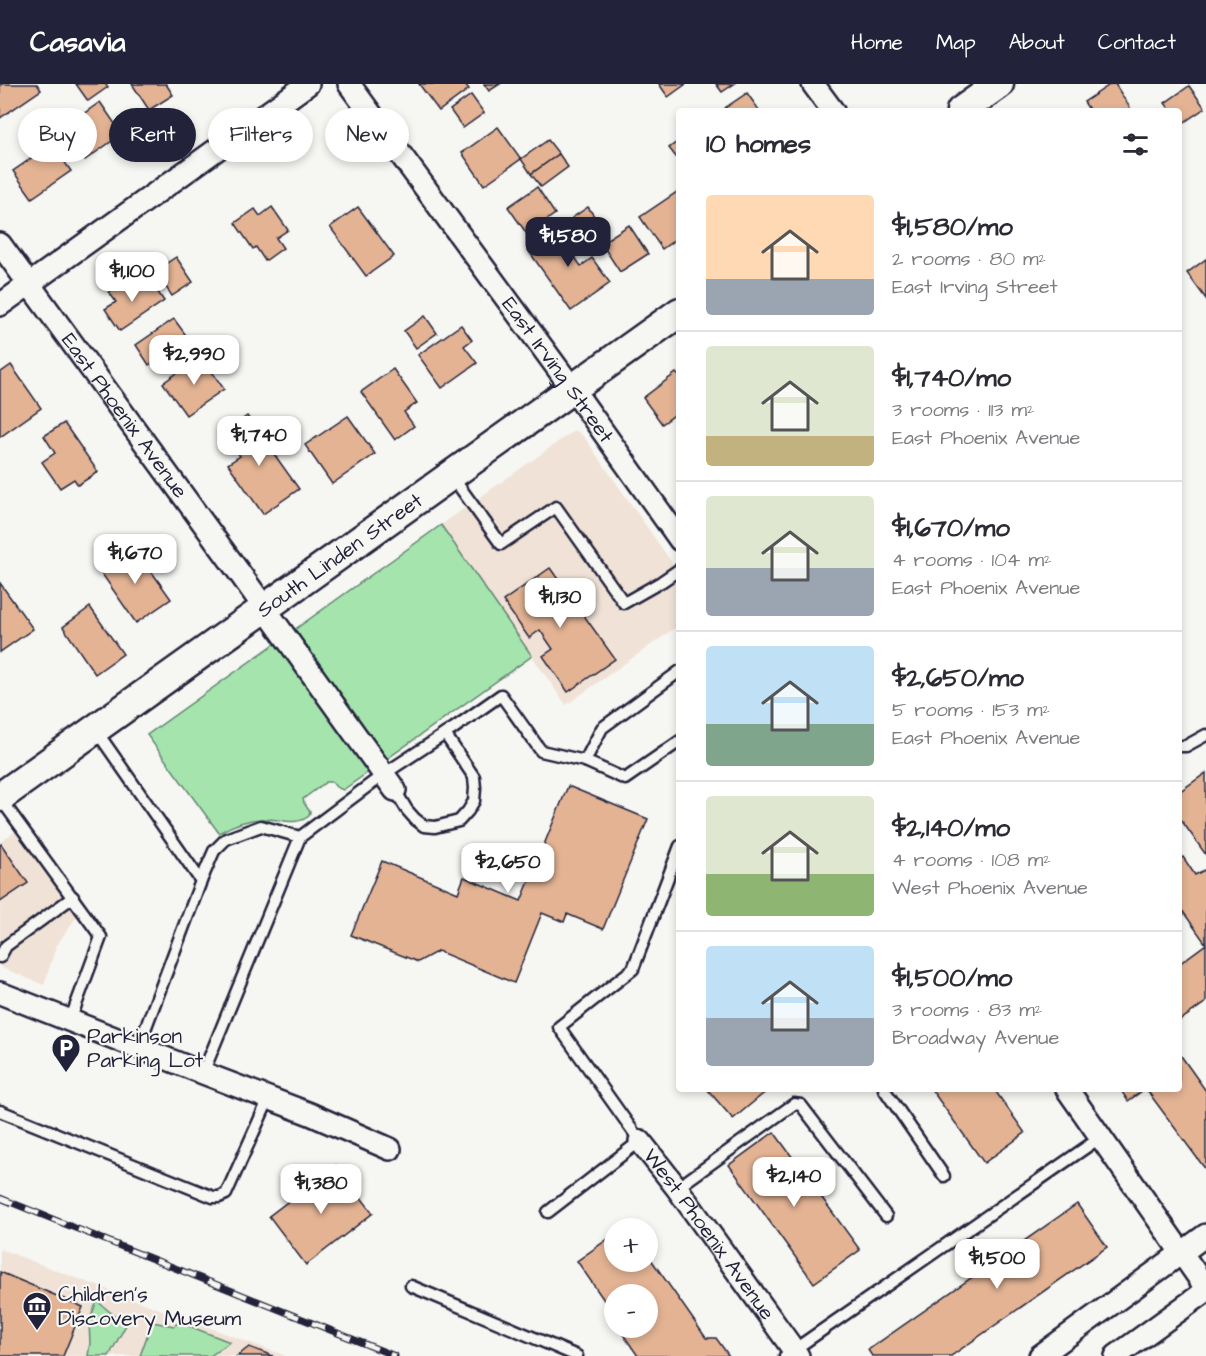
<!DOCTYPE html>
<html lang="en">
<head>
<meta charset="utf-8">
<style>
	body { margin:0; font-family:"Architects Daughter",sans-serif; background:#f2f2f3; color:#2b2b33; height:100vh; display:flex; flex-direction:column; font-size:22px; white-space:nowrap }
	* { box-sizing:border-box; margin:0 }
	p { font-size:20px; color:#7c7c81 }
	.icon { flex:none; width:33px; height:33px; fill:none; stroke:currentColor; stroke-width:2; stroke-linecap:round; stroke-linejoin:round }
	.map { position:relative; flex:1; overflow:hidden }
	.side { position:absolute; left:676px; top:24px; width:506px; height:984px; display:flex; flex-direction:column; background:#fff; border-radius:6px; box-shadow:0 3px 9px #0003 }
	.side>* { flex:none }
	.hud { position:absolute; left:18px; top:24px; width:568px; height:54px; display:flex; gap:12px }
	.fabs { position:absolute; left:604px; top:1134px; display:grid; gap:12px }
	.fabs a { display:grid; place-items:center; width:54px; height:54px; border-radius:50%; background:#fff; box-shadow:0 3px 9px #0003; font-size:30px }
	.price { position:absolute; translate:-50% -51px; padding:0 14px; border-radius:12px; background:#fff; color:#222; font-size:20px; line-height:39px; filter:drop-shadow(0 2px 3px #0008) }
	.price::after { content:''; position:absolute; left:50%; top:36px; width:18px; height:14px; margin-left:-9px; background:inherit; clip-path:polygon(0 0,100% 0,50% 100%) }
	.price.selected { background:#22223b; color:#fff }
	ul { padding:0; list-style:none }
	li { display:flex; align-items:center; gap:18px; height:150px; padding:0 30px }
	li+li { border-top:2px solid #e1e1e2 }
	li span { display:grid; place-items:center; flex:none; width:168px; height:120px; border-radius:6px; color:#555 }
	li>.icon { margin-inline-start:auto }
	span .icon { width:72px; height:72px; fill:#fffc; stroke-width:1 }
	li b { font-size:26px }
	h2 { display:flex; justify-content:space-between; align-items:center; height:72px; padding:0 30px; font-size:26px }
	.chip { padding:0 21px; border-radius:27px; background:#fff; box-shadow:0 3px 9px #0003; font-size:21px; line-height:54px }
	.chip.selected { background:#22223b; color:#fff }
	header { display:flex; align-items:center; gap:36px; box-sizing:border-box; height:84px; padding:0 30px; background:#22223b; color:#fff }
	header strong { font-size:28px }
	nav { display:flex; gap:33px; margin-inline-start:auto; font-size:21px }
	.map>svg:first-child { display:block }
	.built { fill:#f0e2d6 }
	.green { fill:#a5e5ad; stroke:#648474; stroke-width:1.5 }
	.building { fill:#e3b394; stroke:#22223b; stroke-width:1.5 }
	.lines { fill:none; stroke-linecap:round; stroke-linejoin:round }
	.lane-casing { stroke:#22223b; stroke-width:15 }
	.street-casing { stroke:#22223b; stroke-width:26 }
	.secondary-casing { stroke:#22223b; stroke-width:33 }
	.lane { stroke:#f6f6f2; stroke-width:10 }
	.street { stroke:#f6f6f2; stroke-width:21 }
	.secondary { stroke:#f6f6f2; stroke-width:28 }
	.rail-casing { stroke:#22223b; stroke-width:7 }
	.rail { stroke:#f6f6f2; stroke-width:4.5; stroke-dasharray:14; stroke-linecap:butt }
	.labels { text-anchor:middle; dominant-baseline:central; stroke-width:4.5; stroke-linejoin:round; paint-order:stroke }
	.street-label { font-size:21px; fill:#22223b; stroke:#f6f6f2 }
	.poi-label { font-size:21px; fill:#22223b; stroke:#f6f6f2; text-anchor:start }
</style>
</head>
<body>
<header>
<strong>Casavia</strong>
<nav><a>Home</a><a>Map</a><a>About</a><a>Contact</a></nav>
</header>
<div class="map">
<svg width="1206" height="1272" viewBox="0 0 1206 1272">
	<rect width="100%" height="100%" fill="#f6f6f2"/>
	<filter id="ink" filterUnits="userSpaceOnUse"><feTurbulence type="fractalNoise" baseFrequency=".0167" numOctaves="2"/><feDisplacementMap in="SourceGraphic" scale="12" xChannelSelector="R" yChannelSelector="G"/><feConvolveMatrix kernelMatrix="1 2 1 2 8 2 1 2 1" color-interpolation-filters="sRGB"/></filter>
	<g filter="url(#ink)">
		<g class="built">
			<path d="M575 346 584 353 679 489V541L566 621 441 441Z"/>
			<path d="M19 745 79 829 56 862 44 901 0 883V758Z"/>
			<path d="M0 1165 92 1200 286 1272H0Z"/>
		</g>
		<g class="green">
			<path d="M441 441 532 572 343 706 336 703 332 698H326L303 715 304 719 310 728 309 732C295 743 279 734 264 735 247 735 232 741 219 749L147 651Z"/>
			<path d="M97 1217 116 1233 127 1239 109 1272H88L90 1259 89 1238Z"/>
			<path d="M152 1238 174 1242 179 1238 230 1258 210 1272H140Z"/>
		</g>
		<g class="building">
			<path d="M2 0H37L41 6 0 34V1Z"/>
			<path d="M76 0H105L108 3 88 17Z"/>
			<path d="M132 0H166L173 11 149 26Z"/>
			<path d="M419 0H465L469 5 439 27Z"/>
			<path d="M484 0H500L489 7Z"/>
			<path d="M659 0H686L668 13Z"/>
			<path d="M716 0H734L722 8Z"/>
			<path d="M1111 0H1115L1132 27H1090L1084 18Z"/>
			<path d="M1189 2 1205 24 1180 41 1179 27H1171L1165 19Z"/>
			<path d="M747 9 759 26 757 27H727L725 24Z"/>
			<path d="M471 11 484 29 463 44 450 26Z"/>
			<path d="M100 18 122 50 85 76 62 45Z"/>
			<path d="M498 43 521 75 484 101 462 69Z"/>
			<path d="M548 56 559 70 531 90 521 75Z"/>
			<path d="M680 56V78L669 64Z"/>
			<path d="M52 60 71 87 32 114 13 87Z"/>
			<path d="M559 70 568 83 541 103 531 90Z"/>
			<path d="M537 103 555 130 527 150 508 123Z"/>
			<path d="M680 106V152L662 165 640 133Z"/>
			<path d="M272 123 288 146 276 154 283 164 265 177 256 163 253 165 235 139 255 125 260 132Z"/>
			<path d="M358 123 394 172 366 192 330 143Z"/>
			<path d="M588 123 602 144 586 155 572 134Z"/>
			<path d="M565 140 583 164 573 171 581 182 592 174 610 199 571 227 528 166Z"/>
			<path d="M629 141 648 170 620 188 601 159Z"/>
			<path d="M176 173 193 198 172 212 155 187Z"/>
			<path d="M1206 175V215L1187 189Z"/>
			<path d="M149 195 164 217 120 247 105 225 116 218 109 208 126 196 133 207Z"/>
			<path d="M425 232 437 249 416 264 404 247Z"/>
			<path d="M174 235 188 254 149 281 136 261Z"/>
			<path d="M461 241 472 256 464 262 477 279 442 304 418 271Z"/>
			<path d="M201 272 224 305 186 331 163 299Z"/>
			<path d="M11 281 41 324 0 353V289Z"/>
			<path d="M393 285 417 319 404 328 414 342 395 356 361 308Z"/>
			<path d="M676 289 680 293V327L662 340 643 314Z"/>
			<path d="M247 332 299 405 263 430 228 380 240 372 224 349Z"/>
			<path d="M348 332 375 370 332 400 305 361Z"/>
			<path d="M64 339 98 388 78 401 74 395 60 404 42 378 55 369 44 352Z"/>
			<path d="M134 463 171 515 136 539 100 487Z"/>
			<path d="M550 484 615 575 568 608 543 572 553 565 540 546 529 554 503 517Z"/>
			<path d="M0 499 33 545 0 568Z"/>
			<path d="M90 523 123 570 95 590 63 543Z"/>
			<path d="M1206 689V771L1179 733V708Z"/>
			<path d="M568 702 648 735 603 845 567 830 564 838 542 829 514 899 438 867 418 878 351 851 382 777 458 809 464 793 521 817Z"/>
			<path d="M1 760 28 799 0 818V761Z"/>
			<path d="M1183 773 1195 791 1204 786 1206 789V918L1179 937V880L1206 860 1179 822V775Z"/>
			<path d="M1179 969 1206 1007V1086L1146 1005H1179Z"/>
			<path d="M707 1005H769L733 1035Z"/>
			<path d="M931 1005H994L1025 1049 984 1079Z"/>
			<path d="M1120 1005H1145L1128 1017Z"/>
			<path d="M774 1048 860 1166 814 1199 729 1081Z"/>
			<path d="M336 1081 373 1129 306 1181 269 1132Z"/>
			<path d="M1077 1120 1107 1163 951 1272H872L868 1266Z"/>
			<path d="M615 1150V1178H648V1171L706 1254H716L729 1272H638L620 1246 623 1244H648V1210H615V1232L577 1177Z"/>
			<path d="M0 1188 83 1223 63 1272H0Z"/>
			<path d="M249 1263 273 1272H237Z"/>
		</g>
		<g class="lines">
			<g class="lane-casing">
				<g id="lane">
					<path d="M451 391 501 460 556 423 624 519 661 498 680 485"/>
					<path d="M95 645 201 797 138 964"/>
					<path d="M1179 662H1186L1206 651"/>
					<path d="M585 677 602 644 680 587"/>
					<path d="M395 706 407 726 415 735 424 742 435 743 459 737 468 727 474 717 475 704 474 693 445 650"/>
					<path d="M0 714 101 853 70 937"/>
					<path d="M201 797 214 767 226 755 261 742 300 753"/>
					<path d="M0 873 6 862 73 813"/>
					<path d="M203 989 300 753 384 690 454 644 501 611 541 667 585 677 625 695 680 657"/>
					<path d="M884 1005 944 1092"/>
					<path d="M0 1027 213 1113H219L226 1110 269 1014"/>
					<path d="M677 1104 794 1020 801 1021 886 1132"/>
					<path d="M548 1128 640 1057 559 943 633 885 680 762"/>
					<path d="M411 1202 577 1272"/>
					<path d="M785 1272 1101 1053"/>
				</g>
			</g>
			<g class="street-casing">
				<g id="street">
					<path id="s1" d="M349 0 572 304 680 456"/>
					<path d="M813 0 833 27"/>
					<path id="s2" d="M0 160 241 491 395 706"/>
					<path d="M0 221 308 0"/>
					<path d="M0 909 203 989 310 1030 390 1065"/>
					<path d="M1067 1005 1206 1204"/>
					<path id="s3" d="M640 1057 677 1104 798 1272"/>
					<path d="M1040 1272 1206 1151"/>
					<path d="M1116 1272 1206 1207"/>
				</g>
			</g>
			<g class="secondary-casing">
				<g id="secondary">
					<path d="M961 27 999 0"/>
					<path id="s4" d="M0 713 680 228"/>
				</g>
			</g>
			<use href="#lane" class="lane"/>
			<use href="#street" class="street"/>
			<use href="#secondary" class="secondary"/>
			<g class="rail-casing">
				<path id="rail" d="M0 1114 395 1272"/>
			</g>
			<use href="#rail" class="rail"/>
		</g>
	</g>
	<defs>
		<g id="parking-pin" transform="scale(1.5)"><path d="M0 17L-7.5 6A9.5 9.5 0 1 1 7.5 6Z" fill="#22223b" stroke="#f6f6f2"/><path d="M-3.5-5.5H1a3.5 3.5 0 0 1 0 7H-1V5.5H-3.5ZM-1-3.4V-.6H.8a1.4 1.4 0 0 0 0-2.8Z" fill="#fff"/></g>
		<g id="museum-pin" transform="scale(1.5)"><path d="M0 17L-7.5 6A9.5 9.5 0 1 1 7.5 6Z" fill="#22223b" stroke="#f6f6f2"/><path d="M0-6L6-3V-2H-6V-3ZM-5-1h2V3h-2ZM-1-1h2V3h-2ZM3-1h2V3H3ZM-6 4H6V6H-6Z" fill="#fff"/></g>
	</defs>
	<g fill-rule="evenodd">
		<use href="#parking-pin" x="66" y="964"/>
		<use href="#museum-pin" x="37" y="1222"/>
	</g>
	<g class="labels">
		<g class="street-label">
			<text stroke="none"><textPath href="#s1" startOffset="354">East Irving Street</textPath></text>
			<text stroke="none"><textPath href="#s2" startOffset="212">East Phoenix Avenue</textPath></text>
			<text stroke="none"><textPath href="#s4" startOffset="417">South Linden Street</textPath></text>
			<text stroke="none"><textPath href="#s3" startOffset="116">West Phoenix Avenue</textPath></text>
		</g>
		<g class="poi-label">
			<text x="87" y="952">Parkinson<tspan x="87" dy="24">Parking Lot</tspan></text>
			<text x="58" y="1210">Children's<tspan x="58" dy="24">Discovery Museum</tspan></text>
		</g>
	</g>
</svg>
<div class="fabs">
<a>+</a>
<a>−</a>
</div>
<b class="price selected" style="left:568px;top:184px">$1,580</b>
<b class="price" style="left:132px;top:219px">$1,100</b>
<b class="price" style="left:194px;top:302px">$2,990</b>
<b class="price" style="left:259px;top:383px">$1,740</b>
<b class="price" style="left:135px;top:501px">$1,670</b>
<b class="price" style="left:560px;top:545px">$1,130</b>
<b class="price" style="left:508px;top:810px">$2,650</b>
<b class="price" style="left:794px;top:1124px">$2,140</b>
<b class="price" style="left:321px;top:1131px">$1,380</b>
<b class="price" style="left:997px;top:1206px">$1,500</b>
<div class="hud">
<a class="chip">Buy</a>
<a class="chip selected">Rent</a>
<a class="chip">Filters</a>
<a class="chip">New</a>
</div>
<section class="side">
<h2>10 homes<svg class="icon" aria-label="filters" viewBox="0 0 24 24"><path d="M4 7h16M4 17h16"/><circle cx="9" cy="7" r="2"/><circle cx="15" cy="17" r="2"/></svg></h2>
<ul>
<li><span style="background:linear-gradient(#ffd9b3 70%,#9aa5b1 0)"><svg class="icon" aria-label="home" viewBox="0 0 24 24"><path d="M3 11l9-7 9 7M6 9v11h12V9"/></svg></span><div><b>$1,580/mo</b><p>2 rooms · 80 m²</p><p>East Irving Street</p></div></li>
<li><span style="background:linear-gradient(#dfe7d0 75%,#c2b280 0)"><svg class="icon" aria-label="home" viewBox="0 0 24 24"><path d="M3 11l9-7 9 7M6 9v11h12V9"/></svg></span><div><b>$1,740/mo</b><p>3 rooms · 113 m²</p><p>East Phoenix Avenue</p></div></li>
<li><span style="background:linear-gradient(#dfe7d0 60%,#9aa5b1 0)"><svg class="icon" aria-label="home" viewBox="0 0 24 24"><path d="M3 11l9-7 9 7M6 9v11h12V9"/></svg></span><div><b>$1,670/mo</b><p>4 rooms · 104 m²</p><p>East Phoenix Avenue</p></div></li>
<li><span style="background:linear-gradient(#bfe0f5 65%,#7fa58c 0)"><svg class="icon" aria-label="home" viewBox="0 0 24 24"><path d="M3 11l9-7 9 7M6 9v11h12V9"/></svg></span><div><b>$2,650/mo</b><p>5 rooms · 153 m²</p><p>East Phoenix Avenue</p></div></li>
<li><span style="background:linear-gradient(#dfe7d0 65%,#8fb573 0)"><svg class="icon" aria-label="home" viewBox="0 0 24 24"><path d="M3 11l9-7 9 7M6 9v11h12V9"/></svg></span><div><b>$2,140/mo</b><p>4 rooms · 108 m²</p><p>West Phoenix Avenue</p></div></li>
<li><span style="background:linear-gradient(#bfe0f5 60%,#9aa5b1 0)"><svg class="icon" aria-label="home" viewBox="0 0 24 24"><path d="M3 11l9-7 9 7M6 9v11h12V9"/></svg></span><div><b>$1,500/mo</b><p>3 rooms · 83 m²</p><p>Broadway Avenue</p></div></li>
</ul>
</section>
</div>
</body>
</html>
